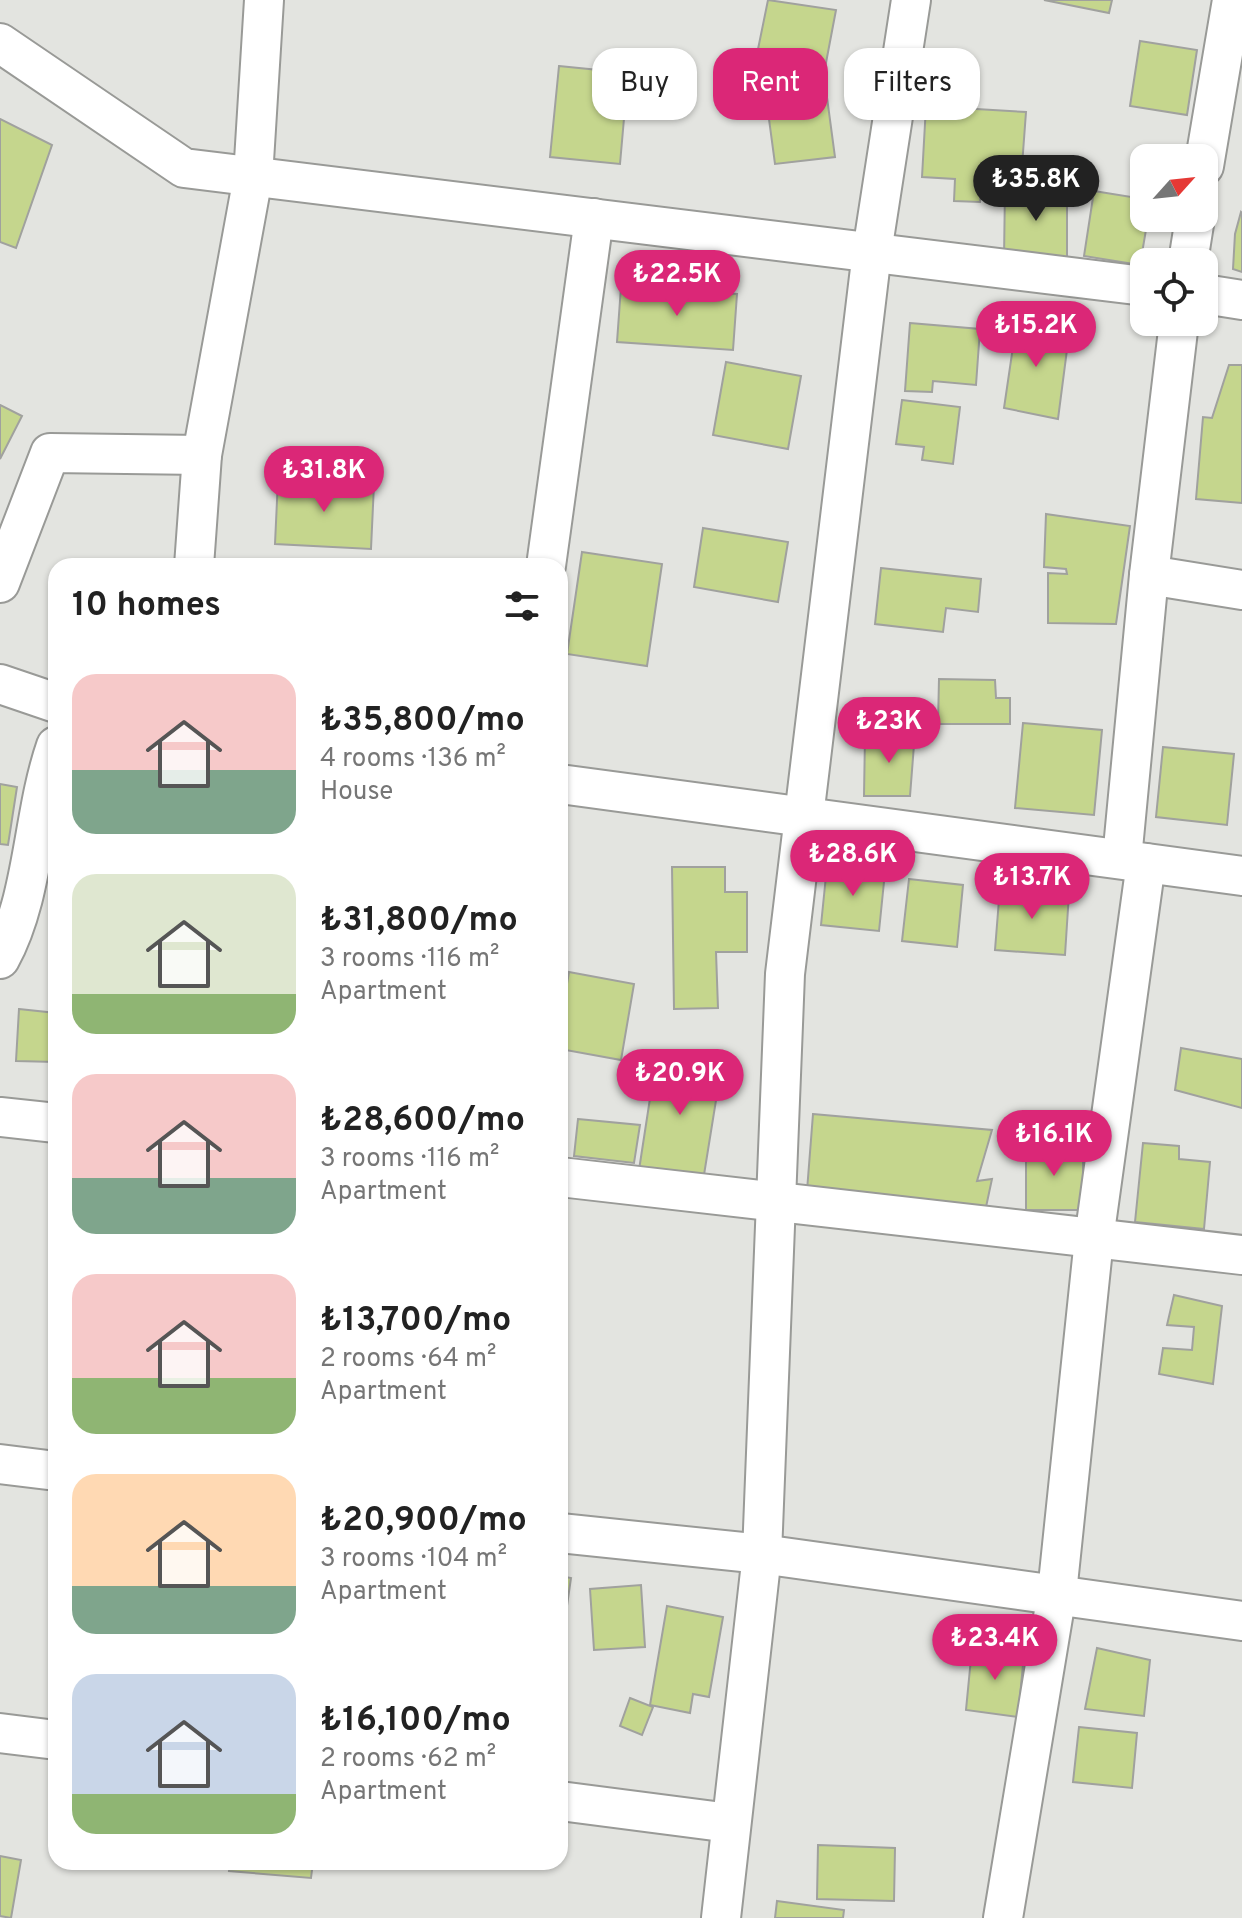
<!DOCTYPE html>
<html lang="en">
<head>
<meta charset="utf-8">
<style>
	body { margin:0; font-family:Overpass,sans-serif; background:#f2f2f2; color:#222; height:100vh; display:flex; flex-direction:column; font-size:30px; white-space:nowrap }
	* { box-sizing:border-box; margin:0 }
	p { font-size:26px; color:#767676 }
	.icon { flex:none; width:44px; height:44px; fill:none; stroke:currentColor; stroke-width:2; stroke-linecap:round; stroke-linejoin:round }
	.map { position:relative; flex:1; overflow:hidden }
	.details { position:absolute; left:48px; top:558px; width:520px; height:1312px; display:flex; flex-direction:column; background:#fff; border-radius:24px; box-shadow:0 2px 6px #0004 }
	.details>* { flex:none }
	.guide { position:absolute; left:592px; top:48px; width:530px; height:72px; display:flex; gap:16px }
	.needle { width:52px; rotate:63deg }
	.tools { position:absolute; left:1130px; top:144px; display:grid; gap:16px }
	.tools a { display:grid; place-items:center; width:88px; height:88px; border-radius:16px; background:#fff; box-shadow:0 2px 6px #0004; font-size:40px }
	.price { position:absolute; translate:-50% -68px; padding:0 18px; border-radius:28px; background:#db2777; color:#fff; font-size:26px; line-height:52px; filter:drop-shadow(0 2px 4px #0008) }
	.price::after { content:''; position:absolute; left:50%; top:48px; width:24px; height:18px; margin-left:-12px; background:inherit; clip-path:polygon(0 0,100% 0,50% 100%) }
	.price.current { background:#222; color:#fff }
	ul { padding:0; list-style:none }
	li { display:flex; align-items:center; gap:24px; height:200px; padding:0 24px }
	li span { display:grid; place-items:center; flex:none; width:224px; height:160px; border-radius:24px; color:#555 }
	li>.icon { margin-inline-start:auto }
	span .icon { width:96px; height:96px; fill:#fffc; stroke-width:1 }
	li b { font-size:34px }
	h2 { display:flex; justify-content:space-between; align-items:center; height:96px; padding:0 24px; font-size:34px }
	.pill { padding:0 28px; border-radius:24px; background:#fff; box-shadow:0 2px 6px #0004; font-size:28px; line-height:72px }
	.pill.current { background:#db2777; color:#fff }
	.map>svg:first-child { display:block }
	.building { fill:#c5d68d; stroke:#a0a19e; stroke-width:2 }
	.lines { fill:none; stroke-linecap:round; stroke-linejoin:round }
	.minor-casing { stroke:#999a97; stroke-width:42 }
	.minor { stroke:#fff; stroke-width:38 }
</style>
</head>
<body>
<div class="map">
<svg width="1242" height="1918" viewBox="0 0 1242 1918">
	<rect width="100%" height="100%" fill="#e3e4e0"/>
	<g class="building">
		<path d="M768 0 836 10 825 68 757 54Z"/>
		<path d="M1044 0H1112L1109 13Z"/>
		<path d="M1140 41 1197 50 1187 115 1130 106Z"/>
		<path d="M559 66 628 73 620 164 550 157Z"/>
		<path d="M826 90 835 157 775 164 766 97Z"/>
		<path d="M926 106 1026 112 1022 166 983 164 980 202 954 201 955 179 922 177Z"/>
		<path d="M0 119 52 145 16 248 0 242Z"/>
		<path d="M1005 188H1067V259L1004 258Z"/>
		<path d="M1094 191 1144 199V218H1148L1140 265 1084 256Z"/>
		<path d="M1241 212 1242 213V272L1233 269 1235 234Z"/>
		<path d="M621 287 737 294 733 350 617 342Z"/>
		<path d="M1018 313 1050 319 1048 337 1068 342 1058 419 1004 408Z"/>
		<path d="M910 323 980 329 976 385 933 381 932 392 905 391Z"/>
		<path d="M726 362 801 376 788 449 713 435Z"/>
		<path d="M1229 365H1242V503L1196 499 1203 417 1212 418Z"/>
		<path d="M902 400 960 407 953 464 922 460 924 447 896 444Z"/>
		<path d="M0 405 22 416 0 459Z"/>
		<path d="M278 479 374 484 371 549 275 544Z"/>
		<path d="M1046 514 1130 526 1116 624 1048 623V573L1067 574 1066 569 1044 567Z"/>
		<path d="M703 528 788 542 778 602 694 587Z"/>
		<path d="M582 552 662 564 647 666 567 654Z"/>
		<path d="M881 568 981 579 978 612 946 608 943 632 875 624Z"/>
		<path d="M939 679 995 680 996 698H1010V724H938Z"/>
		<path d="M1023 723 1102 730 1094 815 1015 808Z"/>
		<path d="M915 732 910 796H864L865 736Z"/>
		<path d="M1163 747 1234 754 1227 825 1156 817Z"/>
		<path d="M0 784 17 787 8 845 0 844Z"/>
		<path d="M827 866 885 872 879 931 821 925Z"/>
		<path d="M672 867H725V892H747V952H716L718 1008 674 1009Z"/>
		<path d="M909 879 963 885 957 947 902 941Z"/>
		<path d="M1000 887 1069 893 1065 955 995 950Z"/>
		<path d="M569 972 634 984 621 1060 560 1049V1025Z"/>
		<path d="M19 1009 56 1013V1062L16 1061Z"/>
		<path d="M1181 1048 1242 1059V1108L1175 1090Z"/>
		<path d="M657 1053 722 1063 703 1181 639 1170Z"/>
		<path d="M813 1114 992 1130 977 1181 992 1179 983 1221 807 1191Z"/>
		<path d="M578 1119 640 1125 634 1163 574 1156Z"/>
		<path d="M1143 1143 1179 1146V1159L1210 1162 1204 1229 1135 1222Z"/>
		<rect x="1026" y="1147" width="57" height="63"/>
		<path d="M1174 1295 1222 1306 1213 1384 1159 1374 1163 1348 1192 1350 1194 1327 1167 1325Z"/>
		<path d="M560 1576 571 1578 561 1647H560Z"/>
		<path d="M641 1585 645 1647 594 1650 590 1589Z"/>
		<path d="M667 1606 723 1617 709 1697 693 1694 690 1713 650 1705Z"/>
		<path d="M972 1648 1024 1654 1018 1717 966 1710Z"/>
		<path d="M1097 1648 1150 1660 1144 1716 1085 1709Z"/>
		<path d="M630 1698 653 1707 642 1735 620 1726Z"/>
		<path d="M1079 1727 1137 1733 1132 1788 1073 1782Z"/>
		<path d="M818 1845 895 1848 894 1901 817 1899Z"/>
		<path d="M0 1856 21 1860 11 1918 0 1916Z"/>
		<path d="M230 1862H313L311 1878 229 1871Z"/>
		<path d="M777 1901 844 1910 843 1918H775Z"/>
	</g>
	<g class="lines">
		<g class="minor-casing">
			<g id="minor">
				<path d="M0 43 184 168 1144 286"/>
				<path d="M1204 166 1232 0"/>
				<path d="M1188 262 1195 218"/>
				<path d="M1204 294 1242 300"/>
				<path d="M194 566 202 455 253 177 264 0"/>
				<path d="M546 566 594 218"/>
				<path d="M1149 575 1242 590"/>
				<path d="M0 583 50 453 202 455"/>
				<path d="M0 684 56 703"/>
				<path d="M560 784 1242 876"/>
				<path d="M1122 859 1149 575 1179 322"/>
				<path d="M0 959C35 895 32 815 56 746"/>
				<path d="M0 1117 56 1123"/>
				<path d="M560 1177 1242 1255"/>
				<path d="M0 1464 56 1471"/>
				<path d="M560 1533 762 1554 1242 1621"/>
				<path d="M0 1733 56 1740"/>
				<path d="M560 1801 730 1823"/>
				<path d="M721 1918 762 1554 785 974 872 252 911 0"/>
				<path d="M1003 1918 1057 1593 1094 1239 1146 863"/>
			</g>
		</g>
		<use href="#minor" class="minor"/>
	</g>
</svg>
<div class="tools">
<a><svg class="needle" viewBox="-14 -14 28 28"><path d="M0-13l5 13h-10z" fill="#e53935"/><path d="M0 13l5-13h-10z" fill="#767676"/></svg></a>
<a><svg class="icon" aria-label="locate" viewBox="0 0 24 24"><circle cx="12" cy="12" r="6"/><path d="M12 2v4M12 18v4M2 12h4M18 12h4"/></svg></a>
</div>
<b class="price current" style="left:1036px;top:223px">₺35.8K</b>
<b class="price" style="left:677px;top:318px">₺22.5K</b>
<b class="price" style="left:1036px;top:369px">₺15.2K</b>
<b class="price" style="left:324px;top:514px">₺31.8K</b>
<b class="price" style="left:889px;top:765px">₺23K</b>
<b class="price" style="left:853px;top:898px">₺28.6K</b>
<b class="price" style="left:1032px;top:921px">₺13.7K</b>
<b class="price" style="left:680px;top:1117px">₺20.9K</b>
<b class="price" style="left:1054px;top:1178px">₺16.1K</b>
<b class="price" style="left:995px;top:1682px">₺23.4K</b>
<div class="guide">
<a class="pill">Buy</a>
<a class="pill current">Rent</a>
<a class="pill">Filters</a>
</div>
<section class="details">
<h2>10 homes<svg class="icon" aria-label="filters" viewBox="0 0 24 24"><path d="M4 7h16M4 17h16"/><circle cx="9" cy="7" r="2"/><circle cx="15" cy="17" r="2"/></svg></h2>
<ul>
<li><span style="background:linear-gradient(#f6c9c9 60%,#7fa58c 0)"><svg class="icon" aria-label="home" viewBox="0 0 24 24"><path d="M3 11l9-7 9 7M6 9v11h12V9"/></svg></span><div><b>₺35,800/mo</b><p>4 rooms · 136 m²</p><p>House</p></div></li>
<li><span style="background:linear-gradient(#dfe7d0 75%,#8fb573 0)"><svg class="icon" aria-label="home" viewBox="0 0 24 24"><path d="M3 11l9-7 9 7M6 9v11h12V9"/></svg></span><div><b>₺31,800/mo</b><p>3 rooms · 116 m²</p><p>Apartment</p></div></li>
<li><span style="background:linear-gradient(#f6c9c9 65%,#7fa58c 0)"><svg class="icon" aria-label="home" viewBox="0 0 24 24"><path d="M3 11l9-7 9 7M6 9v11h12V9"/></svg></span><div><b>₺28,600/mo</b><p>3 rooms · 116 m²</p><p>Apartment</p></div></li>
<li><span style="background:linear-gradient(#f6c9c9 65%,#8fb573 0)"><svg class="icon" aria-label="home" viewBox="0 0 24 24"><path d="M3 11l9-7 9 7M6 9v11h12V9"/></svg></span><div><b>₺13,700/mo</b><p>2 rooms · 64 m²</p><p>Apartment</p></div></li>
<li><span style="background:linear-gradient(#ffd9b3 70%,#7fa58c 0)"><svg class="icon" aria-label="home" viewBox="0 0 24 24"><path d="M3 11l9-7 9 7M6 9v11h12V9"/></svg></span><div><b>₺20,900/mo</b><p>3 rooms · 104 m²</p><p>Apartment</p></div></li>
<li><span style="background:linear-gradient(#c9d6e8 75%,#8fb573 0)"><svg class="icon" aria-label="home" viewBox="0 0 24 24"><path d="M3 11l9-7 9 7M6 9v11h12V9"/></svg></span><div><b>₺16,100/mo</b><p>2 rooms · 62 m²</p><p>Apartment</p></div></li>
</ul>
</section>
</div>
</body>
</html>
